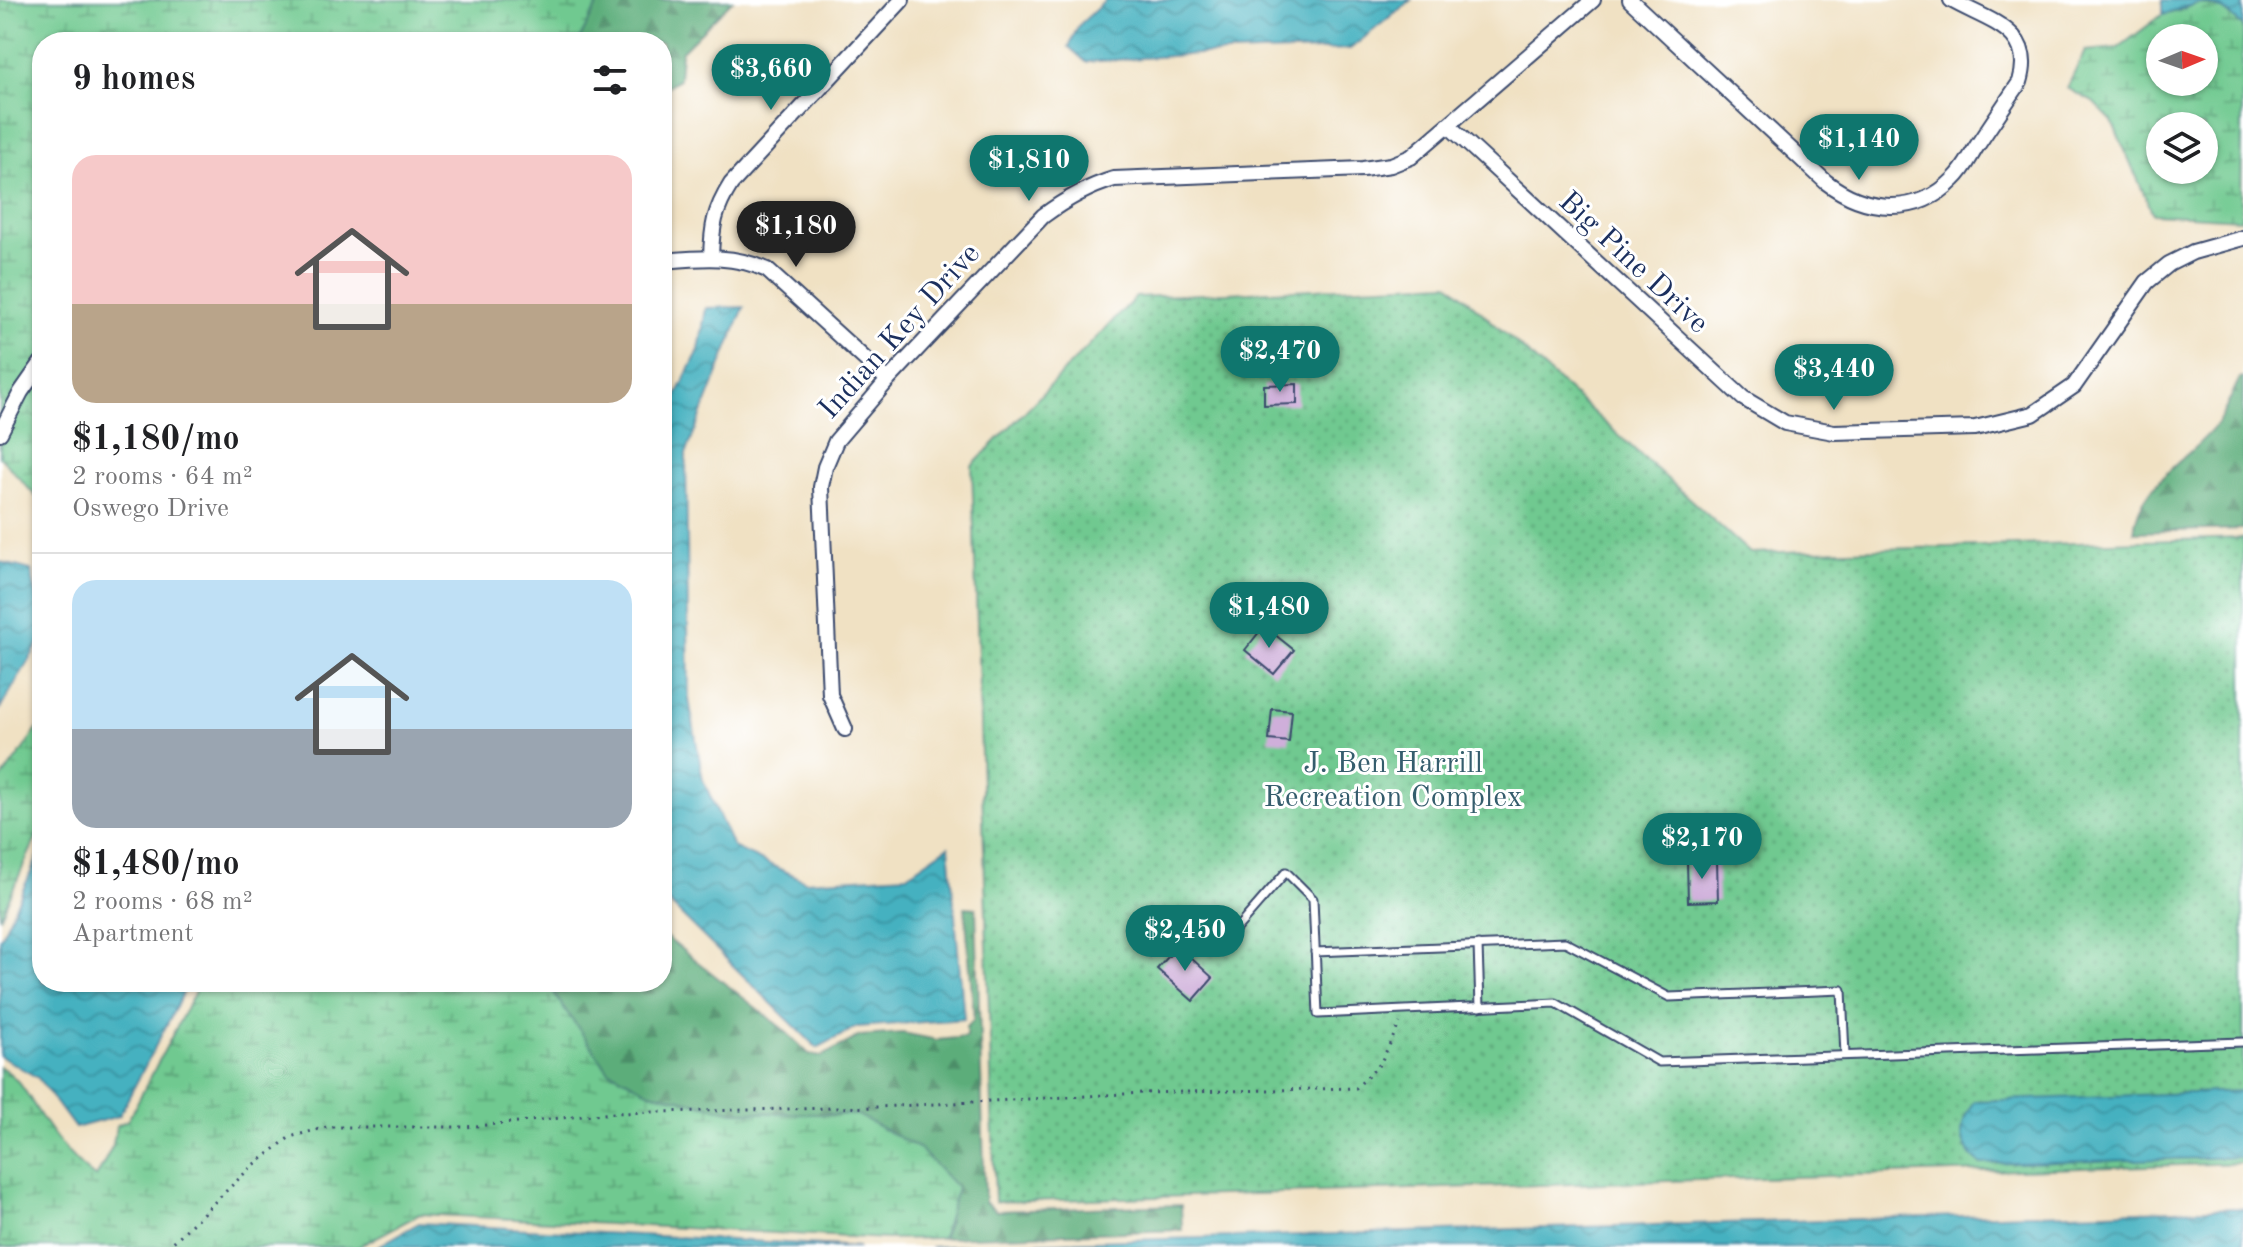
<!DOCTYPE html>
<html lang="en">
<head>
<meta charset="utf-8">
<style>
	body { margin:0; font-family:"Old Standard TT",serif; background:#f2f2f2; color:#202124; height:100vh; display:flex; flex-direction:column; font-size:30px; white-space:nowrap }
	* { box-sizing:border-box; margin:0 }
	p { font-size:26px; color:#757577 }
	.icon { flex:none; width:44px; height:44px; fill:none; stroke:currentColor; stroke-width:2; stroke-linecap:round; stroke-linejoin:round }
	.map { position:relative; flex:1; overflow:hidden }
	.drawer { position:absolute; left:32px; top:32px; width:640px; height:960px; display:flex; flex-direction:column; background:#fff; border-radius:32px; box-shadow:0 2px 6px #0004 }
	.drawer>* { flex:none }
	.needle { width:52px; rotate:88deg }
	.buttons { position:absolute; left:2146px; top:24px; display:grid; gap:16px }
	.buttons a { display:grid; place-items:center; width:72px; height:72px; border-radius:50%; background:#fff; box-shadow:0 2px 6px #0004; font-size:40px }
	.price { position:absolute; translate:-50% -68px; padding:0 18px; border-radius:28px; background:#0f766e; color:#fff; font-size:26px; line-height:52px; filter:drop-shadow(0 2px 4px #0008) }
	.price::after { content:''; position:absolute; left:50%; top:48px; width:24px; height:18px; margin-left:-12px; background:inherit; clip-path:polygon(0 0,100% 0,50% 100%) }
	.price.on { background:#222; color:#fff }
	ul { padding:0; list-style:none }
	li { display:grid; align-content:center; gap:16px; height:424px; padding:0 40px }
	li+li { border-top:2px solid #e0e0e0 }
	li span { display:grid; place-items:center; height:248px; border-radius:24px; color:#555 }
	li>.icon { margin-inline-start:auto }
	span .icon { width:144px; height:144px; fill:#fffc; stroke-width:1 }
	li b { font-size:34px }
	h2 { display:flex; justify-content:space-between; align-items:center; height:96px; padding:0 40px; font-size:34px }
	.map>svg:first-child { display:block }
	.forest { fill:url(#forest-firs); stroke:#3c6e6c; stroke-width:2 }
	.wetland { fill:url(#wetland-marsh); stroke:#467c77; stroke-width:2; fill-rule:evenodd }
	.park { fill:url(#park-dots); stroke:#467c77; stroke-width:2 }
	.water { fill:url(#water-waves); stroke:#30708f; stroke-width:2 }
	.building { fill:#cfafda }
	.lines { fill:none; stroke-linecap:round; stroke-linejoin:round }
	.service-casing { stroke:#3b4a6d; stroke-width:11 }
	.minor-casing { stroke:#3b4a6d; stroke-width:18 }
	.path { stroke:#3b4a6d; stroke-width:3; stroke-dasharray:2 6; stroke-linecap:butt }
	.service { stroke:#fff; stroke-width:7 }
	.minor { stroke:#fff; stroke-width:14 }
	.labels { text-anchor:middle; dominant-baseline:central; stroke-width:6; stroke-linejoin:round; paint-order:stroke }
	.street-label { font-size:30px; fill:#1b2f5e; stroke:#fff }
	.park-label { font-size:30px; fill:#355d6d; stroke:#fff }
</style>
</head>
<body>
<div class="map">
<svg width="2243" height="1247" viewBox="0 0 2243 1247">
	<defs>
		<pattern id="forest-firs" width="22" height="20" patternUnits="userSpaceOnUse" patternTransform="scale(2)"><rect width="22" height="20" fill="#5cad7a"/><path d="M5 1l3.5 6h-7zM16 11l3.5 6h-7z" fill="#4b8d67"/></pattern>
		<pattern id="wetland-marsh" width="20" height="14" patternUnits="userSpaceOnUse" patternTransform="scale(2)"><rect width="20" height="14" fill="#70c990"/><path d="M1 5h8M5 5V1M11 12h8M15 12V8" fill="none" stroke="#5ba479"/></pattern>
		<pattern id="park-dots" width="8" height="8" patternUnits="userSpaceOnUse" patternTransform="scale(2)"><rect width="8" height="8" fill="#70c990"/><path d="M2 2h.1M6 6h.1" fill="none" stroke="#5ba479" stroke-width="1.8" stroke-linecap="round"/></pattern>
		<pattern id="water-waves" width="16" height="10" patternUnits="userSpaceOnUse" patternTransform="scale(2)"><rect width="16" height="10" fill="#44b1c0"/><path d="M0 5q4-4 8 0t8 0" fill="none" stroke="#38909f"/></pattern>
	</defs>
	<rect width="100%" height="100%" fill="#fff"/>
	<filter id="ink" filterUnits="userSpaceOnUse"><feTurbulence type="fractalNoise" baseFrequency=".0125" numOctaves="2"/><feDisplacementMap in="SourceGraphic" scale="16" xChannelSelector="R" yChannelSelector="G"/><feConvolveMatrix kernelMatrix="1 2 1 2 8 2 1 2 1" color-interpolation-filters="sRGB"/></filter>
	<filter id="wash" filterUnits="userSpaceOnUse"><feTurbulence type="fractalNoise" baseFrequency=".006" numOctaves="4" result="noise"/><feDisplacementMap in="SourceGraphic" scale="32" xChannelSelector="R" yChannelSelector="G"/><feGaussianBlur stdDeviation="1.8" result="paint"/><feColorMatrix in="noise" values="0 0 0 0 0 0 0 0 0 0 0 0 0 0 0 0 0 1.4 0 .05"/><feComposite in="paint" operator="in"/></filter>
	<g filter="url(#wash)">
		<rect width="100%" height="100%" fill="#f0e1c3"/>
		<g class="forest">
			<path d="M600 0H733L681 52 679 79 662 90V42H578Z"/>
			<path d="M2240 378H2243V529L2134 532C2137 484 2190 459 2217 424 2226 411 2232 393 2240 378Z"/>
			<path d="M965 907 976 908 985 1202 996 1211 1181 1205 1182 1230 942 1238 949 1220 858 1115 734 1112 650 1092 608 1070 556 997 549 982H662V934L783 1029 809 1054 822 1056 860 1036 903 1033 937 1040 966 1037V1027L974 1019Z"/>
		</g>
		<g class="wetland">
			<path d="M0 0H600L578 42H42V503L0 457Z"/>
			<path d="M2197 3 2220 8 2243 26 2241 219 2153 214 2112 121 2093 102 2067 88 2085 51 2118 48 2162 15 2179 11ZM2160 38H2204V82H2160ZM2160 126H2204V170H2160Z"/>
			<path d="M42 723V825L0 918V781Z"/>
			<path d="M200 982H549L556 997 608 1070 650 1092 734 1112 858 1115 920 1149 957 1188 942 1238 887 1239 420 1214 358 1247H0V1067C22 1079 30 1101 44 1121 58 1142 75 1163 96 1178L113 1145 116 1126 128 1120Z"/>
		</g>
		<path class="park" d="M1449 283 1750 553 2243 538V1163L995 1202 972 466 1136 297Z"/>
		<g class="water">
			<path d="M1106 0H1411L1350 49 1199 54 1086 62 1069 47 1078 26Z"/>
			<path d="M2162 0H2243V26C2230 15 2213 0 2195 4 2184 7 2174 12 2162 15Z"/>
			<path d="M744 307 686 454 689 699 703 780 733 847 805 881 907 875 949 846 964 1019 857 1027 817 1048 662 896V426L699 350 706 308Z"/>
			<path d="M0 562 31 570 42 624V638L0 709Z"/>
			<path d="M42 849V982H189L119 1116 75 1128 38 1078 0 1056V939Z"/>
			<path d="M2243 1091V1157L1981 1164C1957 1146 1957 1125 1974 1101Z"/>
			<path d="M2243 1208V1247H930L1059 1242Z"/>
			<path d="M419 1223 859 1247H377Z"/>
		</g>
		<g id="blocks">
			<g class="building">
				<path d="M1297 384V404L1264 405V385Z"/>
				<path d="M1264 626 1294 650 1274 674 1245 650Z"/>
				<path d="M1272 709 1292 711 1289 742 1269 740Z"/>
				<path d="M1717 860 1718 901 1688 902 1687 861Z"/>
				<path d="M1178 946 1213 978 1193 1001 1157 969Z"/>
			</g>
		</g>
	</g>
	<g filter="url(#ink)">
		<use href="#blocks" fill-opacity="0" stroke="#3b4a6d" stroke-width="2"/>
		<g class="lines">
			<g class="service-casing">
				<g id="service">
					<path d="M1148 933 1169 908 1217 951 1286 872 1313 899 1318 1014 1556 1003 1659 1062 2243 1042"/>
					<path d="M1478 945 1480 1007"/>
					<path d="M1315 952 1565 942 1669 997 1842 990 1845 1055"/>
				</g>
			</g>
			<g class="minor-casing">
				<g id="minor">
					<path d="M1630 0 1826 182C1865 212 1917 217 1954 179 1963 171 1969 159 1975 149 1990 126 2005 104 2020 82 2036 29 1987 21 1951 0"/>
					<path d="M1449 126 1743 398 1785 423 1834 432 1975 428 2033 414 2074 386 2147 282 2169 264 2193 252 2243 238"/>
					<path d="M711 257C712 226 714 211 731 184L902 0"/>
					<path d="M662 261C699 258 733 254 767 270L888 380"/>
					<path d="M0 433 21 392 42 362"/>
					<path d="M845 729 830 695 821 487 825 467 836 441 888 380 1043 216C1066 199 1087 187 1114 179L1363 169 1391 165 1411 157 1593 0"/>
				</g>
			</g>
			<path class="path" d="M168 1247 250 1168 290 1137 327 1127H466L613 1113 878 1107 1143 1093 1356 1088 1380 1064 1400 1023"/>
			<use href="#service" class="service"/>
			<use href="#minor" class="minor"/>
		</g>
	</g>
	<g class="labels">
		<g class="street-label">
			<text transform="translate(1633 263) rotate(43)">Big Pine Drive</text>
			<text transform="translate(900 332) rotate(-48)">Indian Key Drive</text>
		</g>
		<g class="park-label">
			<text x="1393" y="764">J. Ben Harrill<tspan x="1393" dy="34">Recreation Complex</tspan></text>
		</g>
	</g>
</svg>
<div class="buttons">
<a><svg class="needle" viewBox="-14 -14 28 28"><path d="M0-13l5 13h-10z" fill="#e53935"/><path d="M0 13l5-13h-10z" fill="#757577"/></svg></a>
<a><svg class="icon" aria-label="layers" viewBox="0 0 24 24"><path d="M12 4l9 5-9 5-9-5zM3 14l9 5 9-5"/></svg></a>
</div>
<b class="price" style="left:771px;top:112px">$3,660</b>
<b class="price" style="left:1859px;top:182px">$1,140</b>
<b class="price" style="left:1029px;top:203px">$1,810</b>
<b class="price on" style="left:796px;top:269px">$1,180</b>
<b class="price" style="left:1280px;top:394px">$2,470</b>
<b class="price" style="left:1834px;top:412px">$3,440</b>
<b class="price" style="left:1269px;top:650px">$1,480</b>
<b class="price" style="left:1702px;top:881px">$2,170</b>
<b class="price" style="left:1185px;top:973px">$2,450</b>
<section class="drawer">
<h2>9 homes<svg class="icon" aria-label="filters" viewBox="0 0 24 24"><path d="M4 7h16M4 17h16"/><circle cx="9" cy="7" r="2"/><circle cx="15" cy="17" r="2"/></svg></h2>
<ul>
<li><span style="background:linear-gradient(#f6c9c9 60%,#b9a48a 0)"><svg class="icon" aria-label="home" viewBox="0 0 24 24"><path d="M3 11l9-7 9 7M6 9v11h12V9"/></svg></span><div><b>$1,180/mo</b><p>2 rooms · 64 m²</p><p>Oswego Drive</p></div></li>
<li><span style="background:linear-gradient(#bfe0f5 60%,#9aa5b1 0)"><svg class="icon" aria-label="home" viewBox="0 0 24 24"><path d="M3 11l9-7 9 7M6 9v11h12V9"/></svg></span><div><b>$1,480/mo</b><p>2 rooms · 68 m²</p><p>Apartment</p></div></li>
</ul>
</section>
</div>
</body>
</html>
